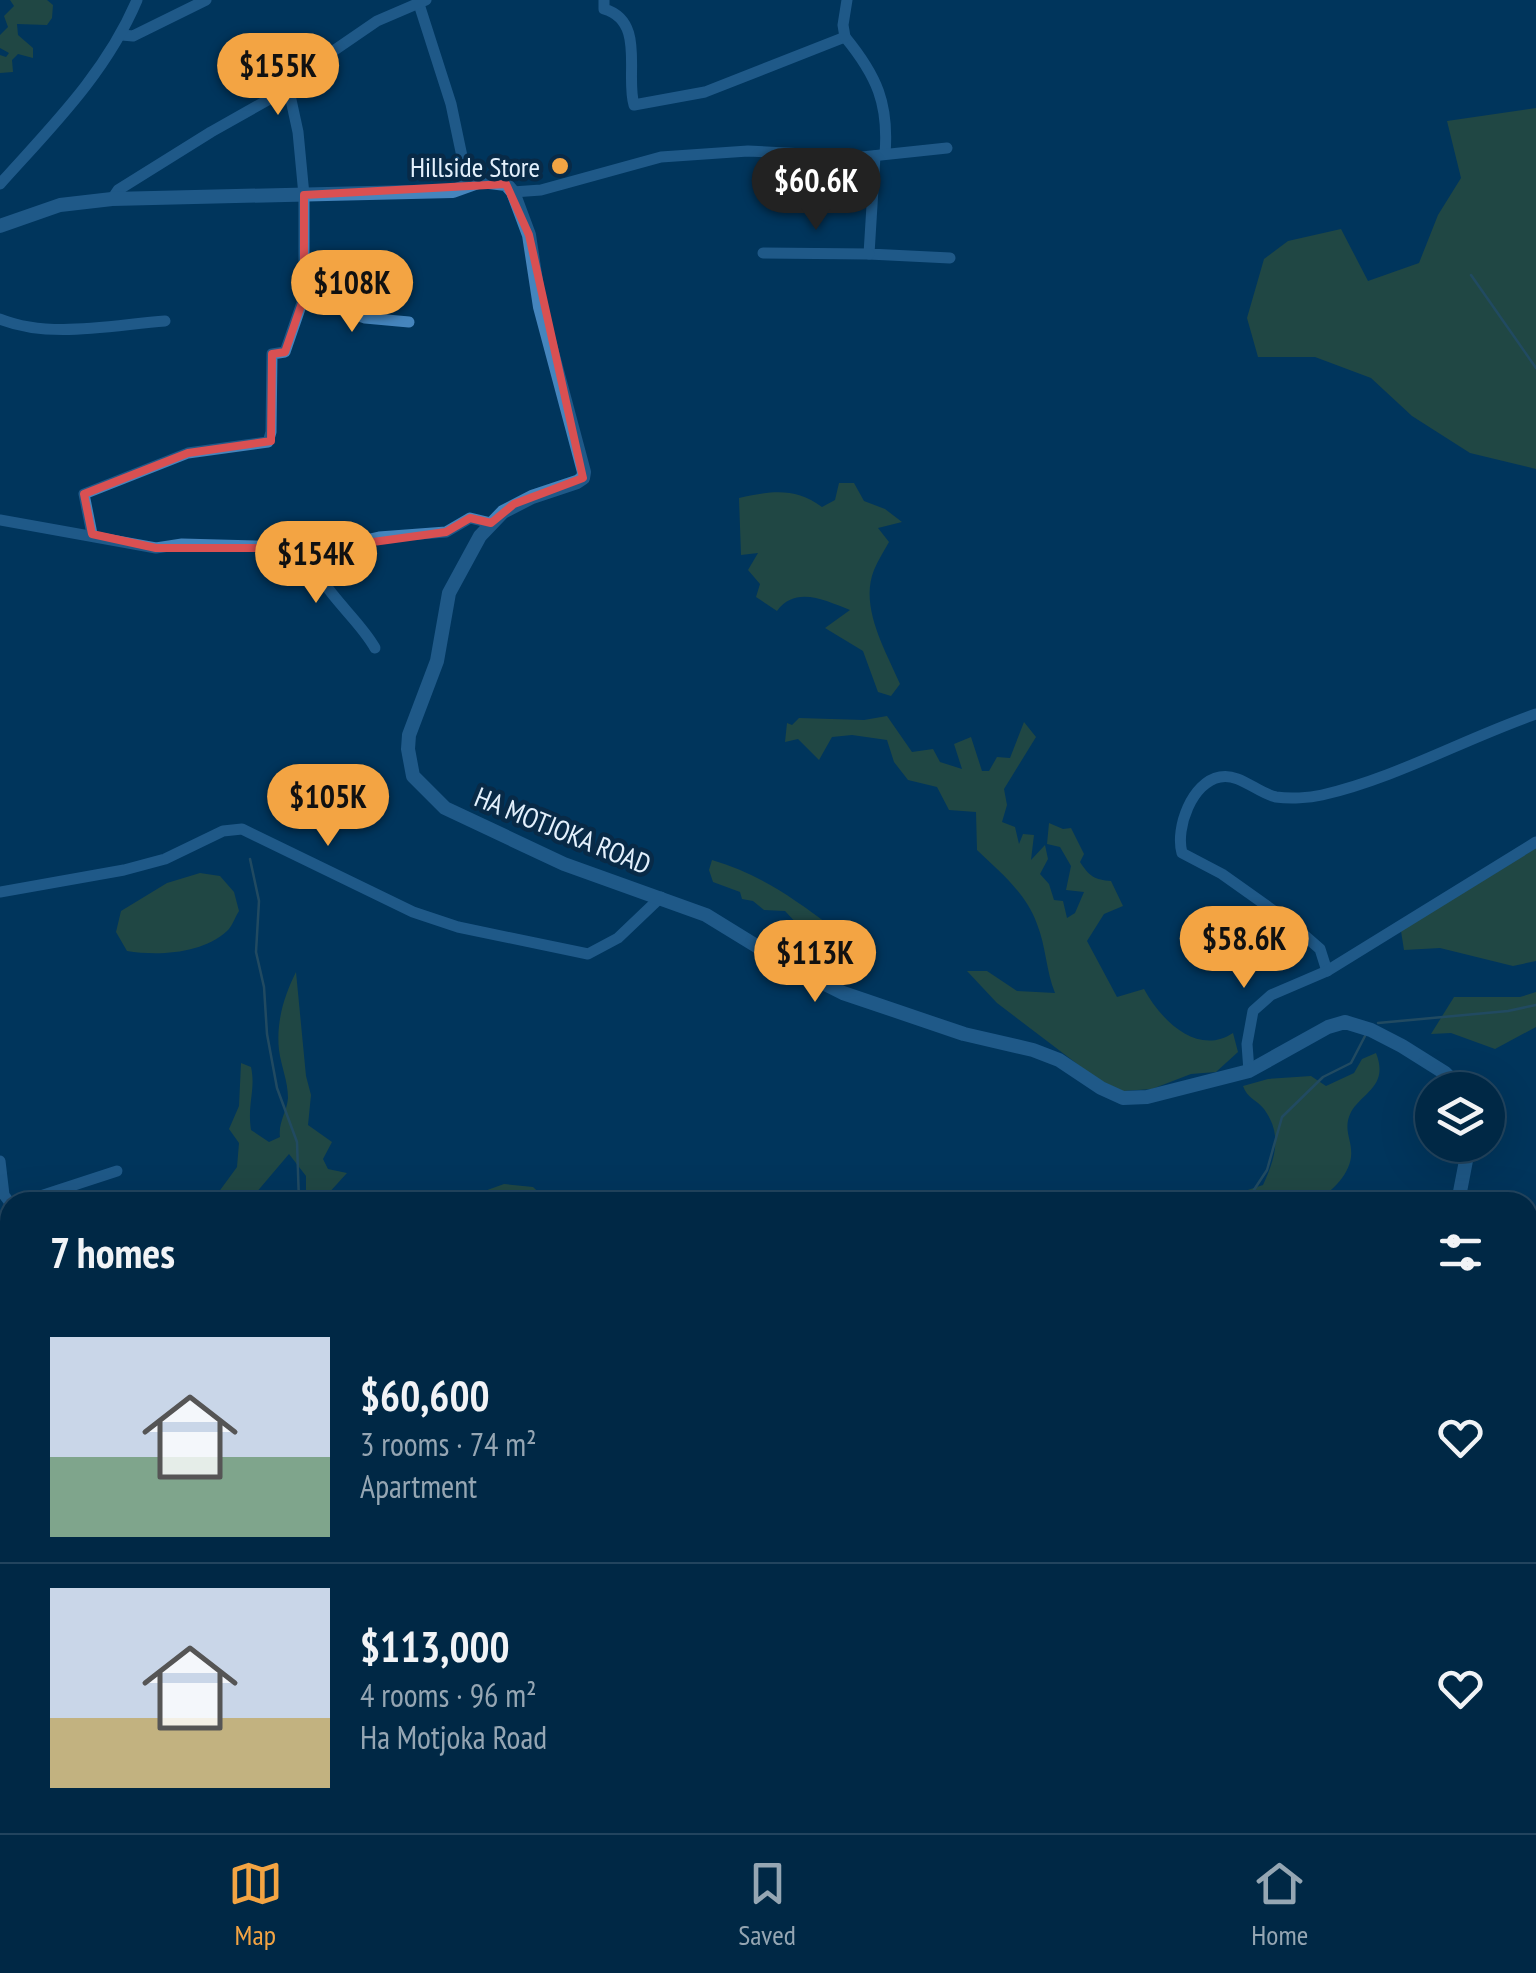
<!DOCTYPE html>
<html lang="en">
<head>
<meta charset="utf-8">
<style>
	body { margin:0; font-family:"PT Sans Narrow",sans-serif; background:#0e3450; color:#f1f3f6; height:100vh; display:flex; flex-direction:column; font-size:38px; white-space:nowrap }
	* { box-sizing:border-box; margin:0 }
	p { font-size:32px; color:#95a6b3 }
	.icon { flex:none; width:55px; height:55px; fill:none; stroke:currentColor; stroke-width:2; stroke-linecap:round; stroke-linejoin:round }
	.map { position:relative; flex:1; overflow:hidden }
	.sheet { position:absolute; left:0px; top:1192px; width:1538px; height:642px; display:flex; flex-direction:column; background:#002845; border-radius:30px 30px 0 0; box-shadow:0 10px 40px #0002,0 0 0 2px #22445e }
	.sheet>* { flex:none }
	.controls { position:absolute; left:1415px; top:1072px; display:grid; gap:20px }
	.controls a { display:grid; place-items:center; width:90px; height:90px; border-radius:50%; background:#002845; box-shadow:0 10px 40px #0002,0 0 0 2px #22445e; font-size:50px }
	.price { position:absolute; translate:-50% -85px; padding:0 22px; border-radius:35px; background:#f3a443; color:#111; font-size:32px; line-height:65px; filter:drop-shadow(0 2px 5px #0008) }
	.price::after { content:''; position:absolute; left:50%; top:60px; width:30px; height:22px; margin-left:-15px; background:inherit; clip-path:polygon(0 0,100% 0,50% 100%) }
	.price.selected { background:#222; color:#fff }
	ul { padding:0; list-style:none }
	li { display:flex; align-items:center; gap:30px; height:250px; padding:0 50px }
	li+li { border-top:2px solid #22445e }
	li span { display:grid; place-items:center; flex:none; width:280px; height:200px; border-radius:0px; color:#555 }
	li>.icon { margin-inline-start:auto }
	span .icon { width:120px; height:120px; fill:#fffc; stroke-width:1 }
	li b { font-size:42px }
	h2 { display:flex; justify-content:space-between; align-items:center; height:120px; padding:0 50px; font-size:42px }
	.tabs { display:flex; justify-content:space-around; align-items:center; height:140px; border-top:2px solid #22445e; background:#002845; font-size:28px; color:#95a6b3 }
	.tabs a { display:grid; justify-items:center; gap:5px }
	.tabs .selected { color:#f3a443 }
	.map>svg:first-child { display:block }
	.green { fill:#475d26 }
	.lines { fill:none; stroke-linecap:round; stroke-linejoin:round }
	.stream { stroke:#496567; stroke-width:2.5 }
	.minor { stroke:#4585bd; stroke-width:11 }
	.tertiary { stroke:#4585bd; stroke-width:14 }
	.marked { fill:none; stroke:#d95052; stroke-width:8; stroke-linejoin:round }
	.poi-dot { fill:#f3a443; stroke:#082a47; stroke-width:4 }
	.labels { text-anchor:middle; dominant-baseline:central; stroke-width:9; stroke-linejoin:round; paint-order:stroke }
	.poi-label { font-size:28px; fill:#e3f0fc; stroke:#082a47; text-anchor:end }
	.street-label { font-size:28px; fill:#e3f0fc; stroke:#082a47 }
</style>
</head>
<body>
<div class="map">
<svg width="1536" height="1833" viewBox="0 0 1536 1833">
	<rect width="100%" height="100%" fill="#00355c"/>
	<g class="green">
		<path d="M10 0H47L53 5 52 18 47 25 17 24 18 35 33 48V58L18 54 12 60 13 72 0 73V55L6 57 9 53 0 48V35L8 27 4 16 14 6Z"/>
		<path d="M1536 108V469L1470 453 1412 416 1371 378 1315 357H1258L1247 318 1264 259 1288 241 1341 229 1368 281 1419 263 1438 215 1461 178 1447 121Z"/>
		<path d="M839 483H854L864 501 885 509 902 522 878 528 889 542C884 551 878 560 874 570 859 607 886 651 900 684L891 696 878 692 863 651 825 628 850 610C826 601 796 585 777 611L756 597 760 584 748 570 758 553 741 555 739 498C771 491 795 487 822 507L835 500Z"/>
		<path d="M887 716 912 752 933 749 940 762 962 769 954 744 971 737 982 771H989L997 757 1010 758 1024 722 1036 737 1004 789 1007 805 1002 822 1015 827 1019 844 1023 834 1034 835 1031 860 1045 845 1048 859 1040 874 1049 884 1054 900 1063 901 1067 918 1075 913 1084 892 1066 890 1071 866 1060 847 1047 844 1049 823 1063 829 1071 828 1084 854 1080 862C1089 876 1095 880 1111 881L1123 906 1104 914 1087 941 1117 997 1144 989C1160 1019 1197 1057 1233 1033L1238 1052 1216 1072 1191 1074 1152 1089 1123 1091 1097 1079 997 1003 967 971H987L1017 991 1055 993C1046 971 1046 946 1037 924 1026 893 1000 872 977 850L976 812 949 810 937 787 908 780 894 762 887 740 852 735 832 737 819 760 798 739 785 742 787 723 792 725 799 718 864 720Z"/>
		<path d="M1536 848V961L1513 966 1440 948 1404 950 1401 931Z"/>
		<path d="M712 860C757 873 792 897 829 925V937L841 945 822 951 796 944 800 927 785 911 764 910 753 901 742 899 740 892 713 882 709 870Z"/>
		<path d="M200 873 220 876 234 892 239 911C235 917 232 927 227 931 202 954 158 956 127 951L116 932 121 911 167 883Z"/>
		<path d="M296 972 306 1076 311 1095 308 1125 332 1142 323 1159 328 1169 347 1173 327 1195 326 1202H306V1176L289 1154 250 1200 220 1202 218 1193 237 1167 239 1143 229 1129 239 1106 241 1063 251 1067C256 1090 247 1103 251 1130L269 1142 280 1137C278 1122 287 1112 288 1098 288 1081 281 1066 279 1050 276 1022 284 996 296 972Z"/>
		<path d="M1536 992V1027L1495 1049 1451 1033 1431 1034 1454 997H1520Z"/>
		<path d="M1376 1053C1389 1086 1363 1092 1351 1112 1342 1130 1353 1140 1351 1157 1349 1176 1329 1195 1312 1202 1301 1206 1228 1203 1211 1202L1263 1185C1275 1159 1283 1135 1264 1109 1257 1100 1247 1098 1243 1086L1268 1079 1311 1076 1326 1086 1354 1073 1362 1059Z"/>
		<path d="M504 1184 533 1187 549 1202H454Z"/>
		<path d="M10 1370V1643L0 1673V1376Z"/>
		<path d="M1536 1473V1665L1528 1662V1482Z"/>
	</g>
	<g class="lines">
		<g class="stream">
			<path d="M1471 275 1536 368"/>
			<path d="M250 859 259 901 256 952 264 987 267 1034 277 1088 297 1142 299 1202"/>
			<path d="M1378 1023 1508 1011 1536 1005"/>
			<path d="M1246 1202 1267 1170 1282 1117 1323 1077 1351 1063 1365 1036"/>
			<path d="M0 1327 10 1336"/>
			<path d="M0 1346 10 1340"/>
		</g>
		<g class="minor">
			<path d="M604 0V9C646 21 625 75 634 105L705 92 845 37C877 76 889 104 885 154"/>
			<path d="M418 1 451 104 468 185"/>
			<path d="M122 35 133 36 206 0"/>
			<path d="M845 37 843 25 847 0"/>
			<path d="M875 156 869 254 950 258"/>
			<path d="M0 184C52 126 106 73 137 0"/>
			<path d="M513 192 541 190 661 157 748 151 862 157 947 148"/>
			<path d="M112 199 118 190 211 132 282 92 307 69 377 21 426 0"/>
			<path d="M763 253 869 254"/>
			<path d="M304 297 365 318 409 322"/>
			<path d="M0 319C50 339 112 325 165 321"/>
			<path d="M0 520 156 548 182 544 329 548 379 537 446 532 470 518 491 523"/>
			<path d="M92 534 84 494 188 453 268 442 271 432 272 354 285 352 304 297V195L298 132 288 86"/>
			<path d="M311 547C311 584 357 615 375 648"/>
			<path d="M0 892 124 870 165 859 223 831 242 829 413 912 458 927 588 954 618 938 661 897"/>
			<path d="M1327 971 1320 949 1288 921 1222 874 1182 853C1175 828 1192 782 1220 777 1240 773 1257 793 1276 797 1290 799 1309 798 1322 795 1396 778 1464 739 1536 714"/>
			<path d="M1249 1071 1247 1044 1253 1011 1271 995 1327 971 1536 842"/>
			<path d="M0 1161 4 1195 10 1203"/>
			<path d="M22 1202 117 1171"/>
			<path d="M1528 1818H1536"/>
			<path d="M868 1833 873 1825"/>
			<path d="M1214 1833 1295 1825 1437 1830 1466 1825"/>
		</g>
		<g class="tertiary">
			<path d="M0 226 60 205 112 199 453 191 481 181 506 184 513 192 529 235 540 307 584 472 583 478 577 482 532 497 503 512 480 536 449 593 437 661 409 735 408 749 413 776 445 808 564 864 706 915 789 966 843 993 964 1034 1033 1050 1059 1060 1101 1088 1123 1098 1147 1097 1249 1071 1328 1027 1345 1022 1371 1030 1402 1046 1445 1073 1462 1090"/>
			<path d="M1458 1202 1469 1145"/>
			<path d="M1139 1833 1144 1825"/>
		</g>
	</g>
	<path d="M0 0H1536V1833H0ZM506 184 529 235 583 478 514 504 491 523 470 518 446 532 329 548H156L92 534 84 494 188 453 271 441 272 354 285 352 304 297V195Z" fill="#00355c" fill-opacity=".55" fill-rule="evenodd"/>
	<path class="marked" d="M506 184 529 235 583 478 514 504 491 523 470 518 446 532 329 548H156L92 534 84 494 188 453 271 441 272 354 285 352 304 297V195Z"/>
	<circle class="poi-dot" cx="560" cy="166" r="10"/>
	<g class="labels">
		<g class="poi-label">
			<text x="540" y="166">Hillside Store</text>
		</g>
		<g class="street-label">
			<text transform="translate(563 830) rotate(22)">HA MOTJOKA ROAD</text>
		</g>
	</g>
</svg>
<div class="controls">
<a><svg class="icon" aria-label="layers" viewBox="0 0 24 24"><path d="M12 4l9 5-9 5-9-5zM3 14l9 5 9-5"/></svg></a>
</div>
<b class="price" style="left:278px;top:118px">$155K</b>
<b class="price selected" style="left:816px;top:233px">$60.6K</b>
<b class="price" style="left:352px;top:335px">$108K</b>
<b class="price" style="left:316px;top:606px">$154K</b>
<b class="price" style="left:328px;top:849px">$105K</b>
<b class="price" style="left:1244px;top:991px">$58.6K</b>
<b class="price" style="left:815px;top:1005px">$113K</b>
<section class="sheet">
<h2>7 homes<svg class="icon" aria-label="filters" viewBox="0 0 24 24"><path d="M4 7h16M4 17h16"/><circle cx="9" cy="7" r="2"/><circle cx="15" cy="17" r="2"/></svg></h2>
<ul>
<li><span style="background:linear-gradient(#c9d6e8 60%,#7fa58c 0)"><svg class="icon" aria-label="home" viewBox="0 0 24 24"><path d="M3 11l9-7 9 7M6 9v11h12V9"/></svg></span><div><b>$60,600</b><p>3 rooms · 74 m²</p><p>Apartment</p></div><svg class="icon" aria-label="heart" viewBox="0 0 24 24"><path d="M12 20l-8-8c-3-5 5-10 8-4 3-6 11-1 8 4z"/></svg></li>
<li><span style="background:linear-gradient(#c9d6e8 65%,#c2b280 0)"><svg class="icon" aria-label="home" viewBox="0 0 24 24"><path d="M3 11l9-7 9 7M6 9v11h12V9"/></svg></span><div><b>$113,000</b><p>4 rooms · 96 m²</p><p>Ha Motjoka Road</p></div><svg class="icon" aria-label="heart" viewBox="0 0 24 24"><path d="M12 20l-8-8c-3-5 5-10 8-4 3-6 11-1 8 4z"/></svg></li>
</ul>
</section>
</div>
<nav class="tabs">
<a class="selected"><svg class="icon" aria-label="map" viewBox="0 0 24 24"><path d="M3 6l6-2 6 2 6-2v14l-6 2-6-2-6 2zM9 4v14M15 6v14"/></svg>Map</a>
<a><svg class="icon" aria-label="saved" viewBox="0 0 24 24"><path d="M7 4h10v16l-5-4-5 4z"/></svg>Saved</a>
<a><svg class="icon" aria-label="home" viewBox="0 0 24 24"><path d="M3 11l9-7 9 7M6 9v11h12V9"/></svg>Home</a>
</nav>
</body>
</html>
